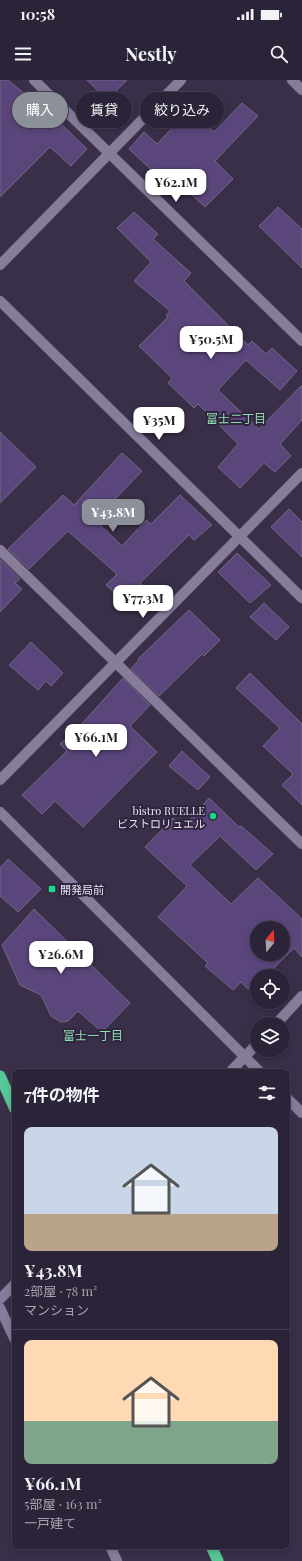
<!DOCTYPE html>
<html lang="ja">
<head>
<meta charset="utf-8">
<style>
	body { margin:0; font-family:"Playfair Display","Noto Sans JP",serif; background:#332b3f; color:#f1f3f6; height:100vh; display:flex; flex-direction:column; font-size:15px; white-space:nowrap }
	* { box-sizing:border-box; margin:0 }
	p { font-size:13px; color:#a6a4ad }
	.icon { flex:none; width:22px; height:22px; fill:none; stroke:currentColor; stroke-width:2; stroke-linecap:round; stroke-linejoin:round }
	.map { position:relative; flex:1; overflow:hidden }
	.sheet { position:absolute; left:12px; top:989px; width:278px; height:480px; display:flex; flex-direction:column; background:#2b2337; border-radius:8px; box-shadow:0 2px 6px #0003,0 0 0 1px #474052 }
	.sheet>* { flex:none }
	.guide { position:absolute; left:12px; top:12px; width:278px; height:36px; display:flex; gap:8px }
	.needle { width:26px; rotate:18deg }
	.fabs { position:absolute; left:250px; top:841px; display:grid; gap:8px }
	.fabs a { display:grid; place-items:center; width:40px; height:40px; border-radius:50%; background:#2b2337; box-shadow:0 2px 6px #0003,0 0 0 1px #474052; font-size:20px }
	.price { position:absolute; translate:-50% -34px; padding:0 9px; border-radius:8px; background:#fff; color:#222; font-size:13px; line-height:26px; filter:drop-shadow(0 1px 2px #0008) }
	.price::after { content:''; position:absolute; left:50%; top:24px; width:12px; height:9px; margin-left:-6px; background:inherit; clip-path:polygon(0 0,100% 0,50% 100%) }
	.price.on { background:#8c9099; color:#fff }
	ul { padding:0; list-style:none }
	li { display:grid; align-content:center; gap:8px; height:212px; padding:0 12px }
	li+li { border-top:1px solid #474052 }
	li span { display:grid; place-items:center; height:124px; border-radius:8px; color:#555 }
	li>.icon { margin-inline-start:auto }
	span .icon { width:72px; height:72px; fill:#fffc; stroke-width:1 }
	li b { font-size:17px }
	h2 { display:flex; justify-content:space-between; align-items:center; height:48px; padding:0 12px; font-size:17px }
	.pill { padding:0 14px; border-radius:18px; background:#2b2337; box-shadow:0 2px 6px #0003,0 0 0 1px #474052; font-size:14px; line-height:36px }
	.pill.on { background:#8c9099; color:#fff }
	.status { display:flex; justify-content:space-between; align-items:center; height:28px; padding:0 20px; background:#2b2337; direction:ltr }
	.status svg { height:11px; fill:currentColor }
	header { display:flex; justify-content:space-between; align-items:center; height:52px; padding:0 12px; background:#2b2337; font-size:18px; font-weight:700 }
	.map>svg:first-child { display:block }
	.building { fill:#5b467c; stroke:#716783; fill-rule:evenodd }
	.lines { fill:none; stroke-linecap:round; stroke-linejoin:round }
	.minor-casing { stroke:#544c61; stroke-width:11 }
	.tertiary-casing { stroke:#544c61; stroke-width:11 }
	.trunk-casing { stroke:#544c61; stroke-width:12 }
	.minor { stroke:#877d9b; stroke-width:10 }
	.tertiary { stroke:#877d9b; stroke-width:10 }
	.trunk { stroke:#56c694; stroke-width:11 }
	.poi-dot { fill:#1ad988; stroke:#2f253e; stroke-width:1.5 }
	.labels { text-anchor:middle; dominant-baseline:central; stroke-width:4; stroke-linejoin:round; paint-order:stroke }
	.poi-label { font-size:11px; fill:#e9e4f4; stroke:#2f253e; text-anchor:end }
	.neighbourhood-label { font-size:12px; fill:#91dfb1; stroke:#2f253e }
</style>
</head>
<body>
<div class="status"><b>10:58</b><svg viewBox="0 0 49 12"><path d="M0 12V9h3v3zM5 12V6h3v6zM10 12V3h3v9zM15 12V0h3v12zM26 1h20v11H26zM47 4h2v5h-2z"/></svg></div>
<header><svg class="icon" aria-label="menu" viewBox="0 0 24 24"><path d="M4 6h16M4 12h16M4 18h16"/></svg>Nestly<svg class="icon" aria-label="search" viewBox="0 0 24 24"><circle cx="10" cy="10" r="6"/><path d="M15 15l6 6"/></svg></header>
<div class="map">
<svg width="302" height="1481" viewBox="0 0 302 1481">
	<rect width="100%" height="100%" fill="#392f49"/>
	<g class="building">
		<path d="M0 0H8L60 43 87 69 71 86 50 67 0 117Z"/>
		<path d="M87 0H127L107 20Z"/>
		<path d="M242 23 258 36 215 81 233 99 205 127 168 93 161 99 129 69 144 52 157 64 189 30 214 52Z"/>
		<path d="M278 127 302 149V188L259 146Z"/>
		<path d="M134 132 158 154 153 159 191 193 184 201 248 265 252 261 266 274 272 268 297 291 280 310 246 280 218 310 259 349 302 305V340L280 364 291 376 275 392 264 383 240 408 218 387 238 364 198 324 194 328 168 303 172 298 139 266 168 237 166 235 170 231 134 201 151 182 117 148Z"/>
		<path d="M0 352 36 387 0 423Z"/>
		<path d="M122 373 142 391 95 440 122 466 146 440 151 444 180 415 212 445 194 460 189 455 140 503 152 514 134 531 106 505 117 494 68 451 29 489 8 469 63 415 74 425Z"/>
		<path d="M289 429 302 442V477L271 447Z"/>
		<path d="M237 473 271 505 250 523 218 492Z"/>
		<path d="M0 479 20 499 15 503 22 509 0 532Z"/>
		<path d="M264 523 289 547 276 560 250 537Z"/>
		<path d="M189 530 220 560 204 576 202 574 159 616 131 589 139 580 138 579Z"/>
		<path d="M31 562 63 593 51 606 46 601 38 610 9 585Z"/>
		<path d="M250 593 302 644V725L282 705 293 694 263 666 280 648 236 608Z"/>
		<path d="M123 598 150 625 130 646 157 672 83 747 55 721 42 734 22 715 67 671 60 664 79 647Z"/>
		<path d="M182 671 210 697 198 710 169 686Z"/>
		<path d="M209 718 239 747 241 746 273 774 256 790 220 756 190 785 231 824 258 798 302 839V877L294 868 270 892 268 890 262 896H257V900L248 909 241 902 233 910 205 886 208 883 158 837 187 806 145 767 173 738 183 748ZM257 848H283V874H257Z"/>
		<path d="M8 779 41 809 18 832 0 816V788Z"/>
		<path d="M34 829 130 923 102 952 78 931 68 941 61 942 51 936 41 915 20 905 2 865Z"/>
	</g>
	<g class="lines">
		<g class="minor-casing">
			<g id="minor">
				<path d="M34 0 302 261"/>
				<path d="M292 0 302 10"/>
				<path d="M0 185 181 0"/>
				<path d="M0 221 302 518"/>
				<path d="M0 470 302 764"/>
				<path d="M0 700 302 393"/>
				<path d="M0 1228 15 1260"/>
				<path d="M110 1466 117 1481"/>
			</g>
		</g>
		<g class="tertiary-casing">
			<g id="tertiary">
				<path d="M0 732 260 992"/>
				<path d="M276 944 302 916"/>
				<path d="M230 992 257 964"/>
				<path d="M287 1018 302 1033"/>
				<path d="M0 1219 15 1204"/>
			</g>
		</g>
		<g class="trunk-casing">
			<g id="trunk">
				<path d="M0 996 15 1029"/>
				<path d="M211 1466 218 1481"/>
			</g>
		</g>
		<use href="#minor" class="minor"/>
		<use href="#tertiary" class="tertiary"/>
		<use href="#trunk" class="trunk"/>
	</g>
	<g class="poi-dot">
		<circle cx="213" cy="736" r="4"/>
		<rect x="48" y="805" width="8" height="8" rx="2"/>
	</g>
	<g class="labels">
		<g class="poi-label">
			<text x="205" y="730">bistro RUELLE<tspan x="205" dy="13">ビストロリュエル</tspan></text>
			<text x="60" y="809" text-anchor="start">開発局前</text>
		</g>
		<g class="neighbourhood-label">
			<text x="236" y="338">富士二丁目</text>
			<text x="93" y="955">富士一丁目</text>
		</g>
	</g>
</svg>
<div class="fabs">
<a><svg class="needle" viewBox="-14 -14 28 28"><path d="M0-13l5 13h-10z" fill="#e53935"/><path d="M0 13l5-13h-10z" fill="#a6a4ad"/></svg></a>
<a><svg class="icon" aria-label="locate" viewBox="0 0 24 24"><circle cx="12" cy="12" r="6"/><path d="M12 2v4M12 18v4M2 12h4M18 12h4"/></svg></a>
<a><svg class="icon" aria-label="layers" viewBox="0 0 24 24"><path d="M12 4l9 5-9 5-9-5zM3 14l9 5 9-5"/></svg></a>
</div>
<b class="price" style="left:176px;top:123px">¥62.1M</b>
<b class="price" style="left:211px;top:280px">¥50.5M</b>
<b class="price" style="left:159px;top:361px">¥35M</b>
<b class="price on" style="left:113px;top:453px">¥43.8M</b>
<b class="price" style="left:143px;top:539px">¥77.3M</b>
<b class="price" style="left:96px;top:678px">¥66.1M</b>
<b class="price" style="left:61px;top:895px">¥26.6M</b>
<div class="guide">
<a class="pill on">購入</a>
<a class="pill">賃貸</a>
<a class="pill">絞り込み</a>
</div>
<section class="sheet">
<h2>7件の物件<svg class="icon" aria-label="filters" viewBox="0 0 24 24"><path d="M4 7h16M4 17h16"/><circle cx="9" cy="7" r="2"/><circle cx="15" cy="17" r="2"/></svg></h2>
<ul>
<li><span style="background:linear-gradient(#c9d6e8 70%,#b9a48a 0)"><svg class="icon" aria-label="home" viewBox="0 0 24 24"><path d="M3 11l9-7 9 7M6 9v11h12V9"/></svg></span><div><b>¥43.8M</b><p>2部屋 · 78 m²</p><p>マンション</p></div></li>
<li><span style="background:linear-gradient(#ffd9b3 65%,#7fa58c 0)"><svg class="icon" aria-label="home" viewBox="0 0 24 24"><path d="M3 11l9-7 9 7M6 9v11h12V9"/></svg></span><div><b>¥66.1M</b><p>5部屋 · 163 m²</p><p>一戸建て</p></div></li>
</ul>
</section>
</div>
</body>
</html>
